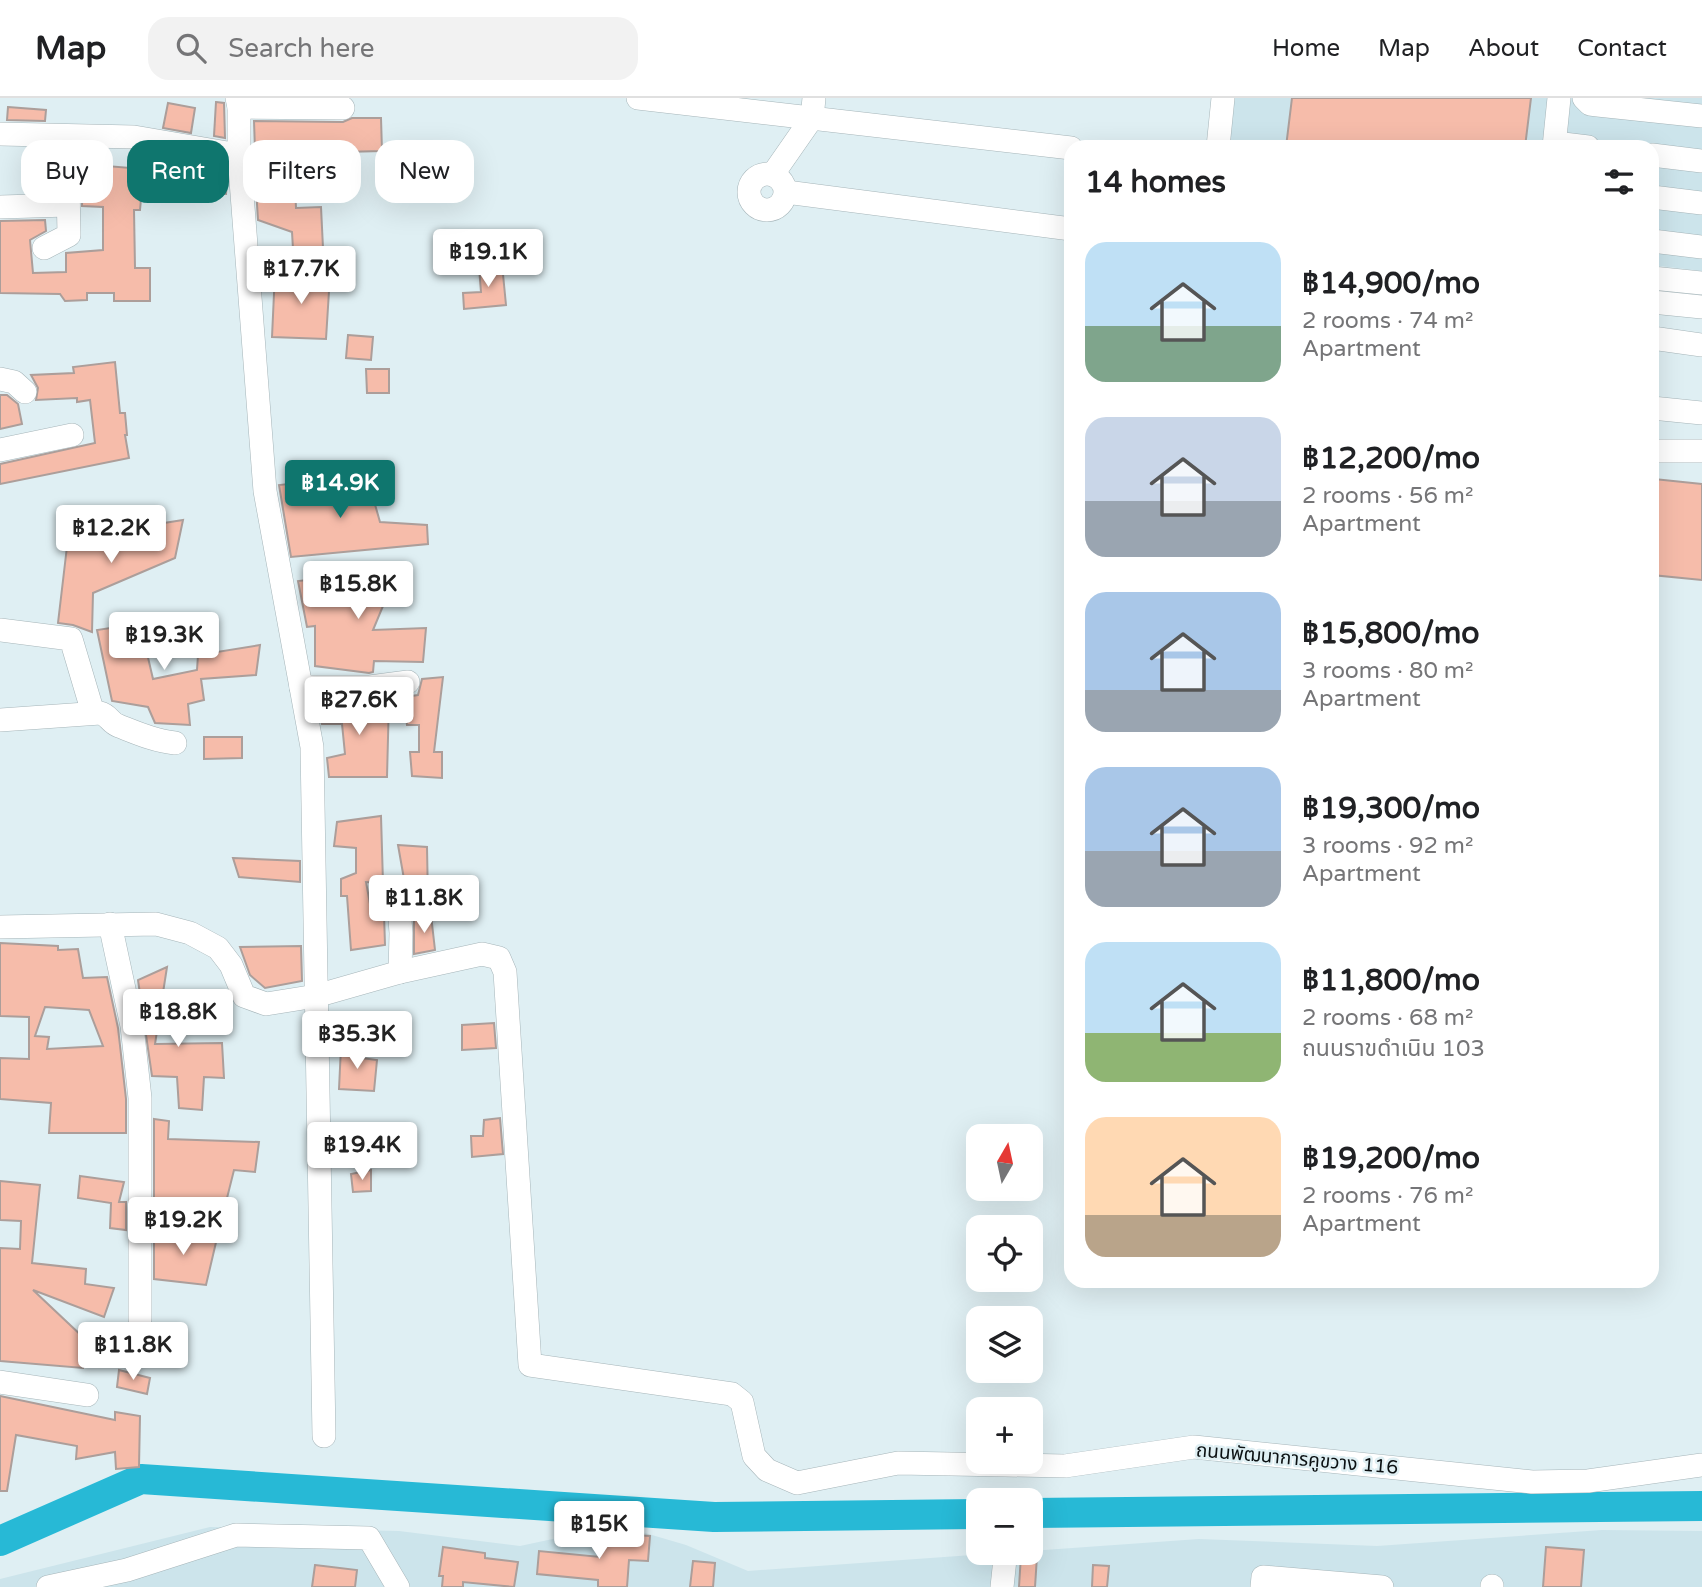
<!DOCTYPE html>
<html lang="en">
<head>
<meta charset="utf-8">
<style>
	body { margin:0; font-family:"Varela Round","Noto Sans Thai",sans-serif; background:#f2f2f2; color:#202124; height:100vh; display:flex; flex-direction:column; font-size:26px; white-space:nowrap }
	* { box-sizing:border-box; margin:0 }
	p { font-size:23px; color:#757577 }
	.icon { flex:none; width:38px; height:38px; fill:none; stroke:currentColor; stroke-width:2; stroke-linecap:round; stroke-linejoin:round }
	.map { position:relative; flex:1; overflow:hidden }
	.sheet { position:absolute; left:1064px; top:42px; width:595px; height:1148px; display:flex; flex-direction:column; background:#fff; border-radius:21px; box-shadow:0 7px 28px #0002 }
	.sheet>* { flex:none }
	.hud { position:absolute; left:21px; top:42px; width:665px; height:63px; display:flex; gap:14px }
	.needle { width:46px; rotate:9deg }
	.buttons { position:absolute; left:966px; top:1026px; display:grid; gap:14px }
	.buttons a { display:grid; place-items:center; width:77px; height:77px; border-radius:14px; background:#fff; box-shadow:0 7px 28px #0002; font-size:35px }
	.price { position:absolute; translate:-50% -60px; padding:0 16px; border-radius:7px; background:#fff; color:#222; font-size:23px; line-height:46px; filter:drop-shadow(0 2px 4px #0008) }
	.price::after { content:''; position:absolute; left:50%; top:42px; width:21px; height:16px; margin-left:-10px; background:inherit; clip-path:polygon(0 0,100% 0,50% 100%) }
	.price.selected { background:#0f766e; color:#fff }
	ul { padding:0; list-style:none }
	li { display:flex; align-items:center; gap:21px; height:175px; padding:0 21px }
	li span { display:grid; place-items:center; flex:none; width:196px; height:140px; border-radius:21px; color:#555 }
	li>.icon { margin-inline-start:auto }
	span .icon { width:84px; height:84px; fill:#fffc; stroke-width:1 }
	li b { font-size:30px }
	h2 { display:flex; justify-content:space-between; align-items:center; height:84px; padding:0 21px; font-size:30px }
	.tag { padding:0 24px; border-radius:21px; background:#fff; box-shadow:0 7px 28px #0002; font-size:24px; line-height:63px }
	.tag.selected { background:#0f766e; color:#fff }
	header { display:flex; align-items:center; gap:42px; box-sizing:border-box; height:98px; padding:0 35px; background:#fff; border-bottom:2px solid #e0e0e0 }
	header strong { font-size:33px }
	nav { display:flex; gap:38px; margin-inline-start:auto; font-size:24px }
	.search { width:490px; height:63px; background:#f2f2f2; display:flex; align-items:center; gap:18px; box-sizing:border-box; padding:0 24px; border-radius:21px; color:#757577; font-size:26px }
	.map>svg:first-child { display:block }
	.built { fill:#cce4eb }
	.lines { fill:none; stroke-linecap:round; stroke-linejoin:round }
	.river { stroke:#27b9d6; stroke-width:30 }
	.building { fill:#f6bcaa; stroke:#ac9e9a; stroke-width:2; fill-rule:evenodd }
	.minor-casing { stroke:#a6b5b9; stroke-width:24 }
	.minor { stroke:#fff; stroke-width:23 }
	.labels { text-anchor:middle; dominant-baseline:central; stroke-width:5; stroke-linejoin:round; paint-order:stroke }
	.street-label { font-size:19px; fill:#0b1012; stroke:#dfeff3 }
</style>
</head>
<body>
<header>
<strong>Map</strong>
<div class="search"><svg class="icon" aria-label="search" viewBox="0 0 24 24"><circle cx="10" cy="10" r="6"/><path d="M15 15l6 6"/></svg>Search here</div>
<nav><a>Home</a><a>Map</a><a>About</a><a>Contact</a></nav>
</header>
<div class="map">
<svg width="1702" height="1489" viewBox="0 0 1702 1489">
	<rect width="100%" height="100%" fill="#dfeff3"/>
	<g class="built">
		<path d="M1231 0H1702V173L1652 167V49H1226Z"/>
		<path d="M618 1427 686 1447 748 1473 1199 1441 1377 1448 1602 1432 1702 1433V1489H0V1481L210 1429 399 1433 520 1448Z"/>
	</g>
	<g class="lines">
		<g class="river">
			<path d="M1031 1415 1702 1408"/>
			<path d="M0 1443 141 1381 714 1419 978 1416"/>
		</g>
	</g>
	<g class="building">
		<path d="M1292 0H1531L1525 49H1286Z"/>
		<path d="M216 4 224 5 225 40 214 38Z"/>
		<path d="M168 5 195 10 191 35 163 30Z"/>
		<path d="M8 9 46 12 45 23 7 22Z"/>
		<path d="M352 20H381L382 53 263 56V54L255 52 254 23 343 24Z"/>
		<path d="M154 61 226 69 227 82 226 96 142 90 140 112H134L135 170H150V203H114V195H87V202L65 203 60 196 0 195V123L45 122 46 133 30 142 33 175 66 174V155L103 152V109L82 108 83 66 154 72Z"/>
		<path d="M295 88 296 110 321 109 323 150 293 151 292 134 258 122 256 90Z"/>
		<path d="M502 166 506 207 464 211 463 195 481 194 479 169Z"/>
		<path d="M275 174 330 177 326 241 272 239Z"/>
		<path d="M348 237 373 239 371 262 346 260Z"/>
		<path d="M115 264 120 315H125L127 337H125L129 360 0 386V366L95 345 90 302 77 304V300L36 302 38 290 31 277 74 275 73 269Z"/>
		<path d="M366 271H389V295H367Z"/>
		<path d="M0 297H7L18 306 22 326 0 331Z"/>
		<path d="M349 379V394L370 389 380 424 427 427 428 446 291 459 279 387Z"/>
		<path d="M1654 381 1702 386V482L1652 477Z"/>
		<path d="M183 422 175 460 93 495 92 534 73 527 58 525 68 440Z"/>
		<path d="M410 470 412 483 390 491 373 532 426 530 423 564 374 563 373 574 369 575 315 568V528L307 529 298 483Z"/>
		<path d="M156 523 162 546 146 551 153 581 197 572 198 557 260 547 256 577 201 581 204 602 188 606 190 627 155 625 148 609 112 603 97 532Z"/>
		<path d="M443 579 434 654H442V680L412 678 410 654H419V627H407L404 599 418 597 422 581Z"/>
		<path d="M389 601 387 679H329L327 660 345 656 342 626H322L318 603H370Z"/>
		<path d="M204 639H242V660L204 661Z"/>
		<path d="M381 718 383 785 366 784 372 817 384 816 385 847 351 852 347 798H341V781L356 775V750L334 748 337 724Z"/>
		<path d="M398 747 427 749 428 803 413 802 410 787 404 781Z"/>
		<path d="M233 760 300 763V784L239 779Z"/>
		<path d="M431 817 435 852 414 856V821Z"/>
		<path d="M0 845 58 848V852L78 851 83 880 107 879 118 930 126 1001V1035H49L51 1005 0 1001V960L29 961V919L0 918ZM45 909 89 912 103 948 47 951 49 939 35 938Z"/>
		<path d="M301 848 302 883 265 890 250 877 240 849Z"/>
		<path d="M167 869 155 946 222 945 224 980 204 979 202 1012 179 1010 177 979 152 978 138 882Z"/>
		<path d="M494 925 496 950 462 952V927Z"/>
		<path d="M341 949 362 950V960L377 962 374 993 339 991Z"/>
		<path d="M500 1020 503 1056 472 1059 471 1038H483L484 1022Z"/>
		<path d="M154 1021 169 1023 168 1041 259 1044 255 1074 234 1072 221 1124 154 1108Z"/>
		<path d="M371 1072V1093L353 1094 351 1076Z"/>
		<path d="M80 1078 124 1084 119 1104H126V1132L110 1130 111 1105 78 1100Z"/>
		<path d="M0 1083 40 1087 32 1165 86 1171 85 1186 114 1190 104 1219 33 1192 86 1242 83 1270 0 1263V1150L20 1151 21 1123 0 1122Z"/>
		<path d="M154 1132 217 1140 206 1187 154 1181Z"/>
		<path d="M119 1272 150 1280 147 1296 117 1289Z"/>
		<path d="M0 1298 115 1322V1314L140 1318 139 1369 116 1371 115 1354 76 1361 77 1348 16 1337 7 1393H0Z"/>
		<path d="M601 1435 650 1438 648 1463 629 1462 627 1489H598V1482L537 1476 539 1453 600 1459Z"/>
		<path d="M443 1449 485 1455V1460L518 1464 514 1489 463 1484V1489H442L443 1478H439Z"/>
		<path d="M1546 1449 1584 1452 1581 1489H1543Z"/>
		<path d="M1021 1457 1037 1458 1035 1489H1019Z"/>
		<path d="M693 1463 715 1465 713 1489H690Z"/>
		<path d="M315 1467 357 1472 355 1489H312Z"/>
		<path d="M1093 1467 1109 1468 1107 1489H1092Z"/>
	</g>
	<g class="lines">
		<g class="minor-casing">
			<g id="minor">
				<path d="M237 0 239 9V57L265 393 312 649 324 1338"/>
				<path d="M638 0 1071 50"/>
				<path d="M1584 0 1590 6 1598 7 1702 18"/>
				<path d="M239 9 343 10"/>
				<path d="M0 36 134 39 239 57"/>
				<path d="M1555 45 1588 49"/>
				<path d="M1218 49 1223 0"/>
				<path d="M1554 49 1559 0"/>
				<path d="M1652 57 1702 63"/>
				<circle cx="767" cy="94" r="18"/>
				<path d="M773 76 812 20 814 0"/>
				<path d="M786 94 1071 131"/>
				<path d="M1652 99 1702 105"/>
				<path d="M0 109 68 107"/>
				<path d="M1652 143 1702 149"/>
				<path d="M44 150 69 137 67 38"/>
				<path d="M1652 180 1702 185"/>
				<path d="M1652 204 1702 209"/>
				<path d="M1652 240 1702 247"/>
				<path d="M0 281 14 284 25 294"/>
				<path d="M1652 310 1702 315"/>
				<path d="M0 352 72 337"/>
				<path d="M1652 353H1702"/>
				<path d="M0 532 71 541 93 615"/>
				<path d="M301 589H370L408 584"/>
				<path d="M0 622 100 615C109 617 110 625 119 628 137 635 155 643 175 645"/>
				<path d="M110 826 132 928 140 1000V1221"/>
				<path d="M0 829 156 826 190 835 218 850 231 867 244 898 266 906 316 898 400 874 401 835 398 794"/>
				<path d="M400 874 482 856 499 860 505 874 530 1267 732 1296 742 1304 754 1358 767 1372 797 1385 898 1365 1065 1368 1194 1349 1532 1384 1588 1383 1702 1367"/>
				<path d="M0 1284 87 1297"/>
				<path d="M48 1489 127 1472 236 1437 369 1440 398 1489"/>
				<path d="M1002 1489 1005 1461"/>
				<path d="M1262 1489 1263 1479 1382 1489"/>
				<path d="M1492 1489V1488"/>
			</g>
		</g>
		<use href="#minor" class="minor"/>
	</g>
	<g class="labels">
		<g class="street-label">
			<text transform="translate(1297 1361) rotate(5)">ถนนพัฒนาการคูขวาง 116</text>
		</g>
	</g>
</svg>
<div class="buttons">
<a><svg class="needle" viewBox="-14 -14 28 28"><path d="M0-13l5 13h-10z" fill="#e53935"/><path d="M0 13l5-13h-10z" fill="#757577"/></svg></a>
<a><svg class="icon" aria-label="locate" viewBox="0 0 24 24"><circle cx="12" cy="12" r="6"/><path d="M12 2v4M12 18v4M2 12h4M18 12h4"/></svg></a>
<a><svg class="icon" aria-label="layers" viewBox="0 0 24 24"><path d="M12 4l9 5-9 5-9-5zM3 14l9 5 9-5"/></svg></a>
<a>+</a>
<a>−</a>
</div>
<b class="price" style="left:488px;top:191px">฿19.1K</b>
<b class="price" style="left:301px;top:208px">฿17.7K</b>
<b class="price selected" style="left:340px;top:422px">฿14.9K</b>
<b class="price" style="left:111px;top:467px">฿12.2K</b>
<b class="price" style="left:358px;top:523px">฿15.8K</b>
<b class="price" style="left:164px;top:574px">฿19.3K</b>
<b class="price" style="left:359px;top:639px">฿27.6K</b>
<b class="price" style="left:424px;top:837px">฿11.8K</b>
<b class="price" style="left:178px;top:951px">฿18.8K</b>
<b class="price" style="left:357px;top:973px">฿35.3K</b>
<b class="price" style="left:362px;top:1084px">฿19.4K</b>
<b class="price" style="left:183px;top:1159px">฿19.2K</b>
<b class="price" style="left:133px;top:1284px">฿11.8K</b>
<b class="price" style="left:599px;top:1463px">฿15K</b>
<div class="hud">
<a class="tag">Buy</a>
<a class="tag selected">Rent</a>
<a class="tag">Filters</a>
<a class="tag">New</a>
</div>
<section class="sheet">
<h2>14 homes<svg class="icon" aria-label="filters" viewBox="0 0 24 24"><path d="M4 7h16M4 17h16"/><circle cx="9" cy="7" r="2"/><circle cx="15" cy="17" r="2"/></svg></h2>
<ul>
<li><span style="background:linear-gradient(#bfe0f5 60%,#7fa58c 0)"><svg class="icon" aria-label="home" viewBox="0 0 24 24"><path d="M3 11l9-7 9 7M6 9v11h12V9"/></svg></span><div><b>฿14,900/mo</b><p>2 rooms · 74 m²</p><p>Apartment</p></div></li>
<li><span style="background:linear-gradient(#c9d6e8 60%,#9aa5b1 0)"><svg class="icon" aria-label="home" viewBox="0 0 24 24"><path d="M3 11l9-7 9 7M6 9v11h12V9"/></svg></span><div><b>฿12,200/mo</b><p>2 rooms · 56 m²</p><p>Apartment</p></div></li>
<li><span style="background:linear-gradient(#a9c7e8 70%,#9aa5b1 0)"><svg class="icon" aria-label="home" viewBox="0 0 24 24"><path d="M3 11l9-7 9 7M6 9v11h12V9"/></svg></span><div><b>฿15,800/mo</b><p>3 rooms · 80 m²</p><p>Apartment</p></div></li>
<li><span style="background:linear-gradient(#a9c7e8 60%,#9aa5b1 0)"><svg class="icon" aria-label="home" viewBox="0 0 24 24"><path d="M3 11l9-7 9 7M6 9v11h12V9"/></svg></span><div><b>฿19,300/mo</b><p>3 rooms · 92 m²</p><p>Apartment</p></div></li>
<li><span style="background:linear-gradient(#bfe0f5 65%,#8fb573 0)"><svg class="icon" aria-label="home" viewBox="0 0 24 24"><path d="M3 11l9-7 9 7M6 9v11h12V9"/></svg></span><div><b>฿11,800/mo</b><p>2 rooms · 68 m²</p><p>ถนนราขดำเนิน 103</p></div></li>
<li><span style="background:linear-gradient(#ffd9b3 70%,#b9a48a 0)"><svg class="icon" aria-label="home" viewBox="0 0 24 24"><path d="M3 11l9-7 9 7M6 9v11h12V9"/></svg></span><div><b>฿19,200/mo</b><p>2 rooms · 76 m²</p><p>Apartment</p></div></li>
</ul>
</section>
</div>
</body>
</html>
